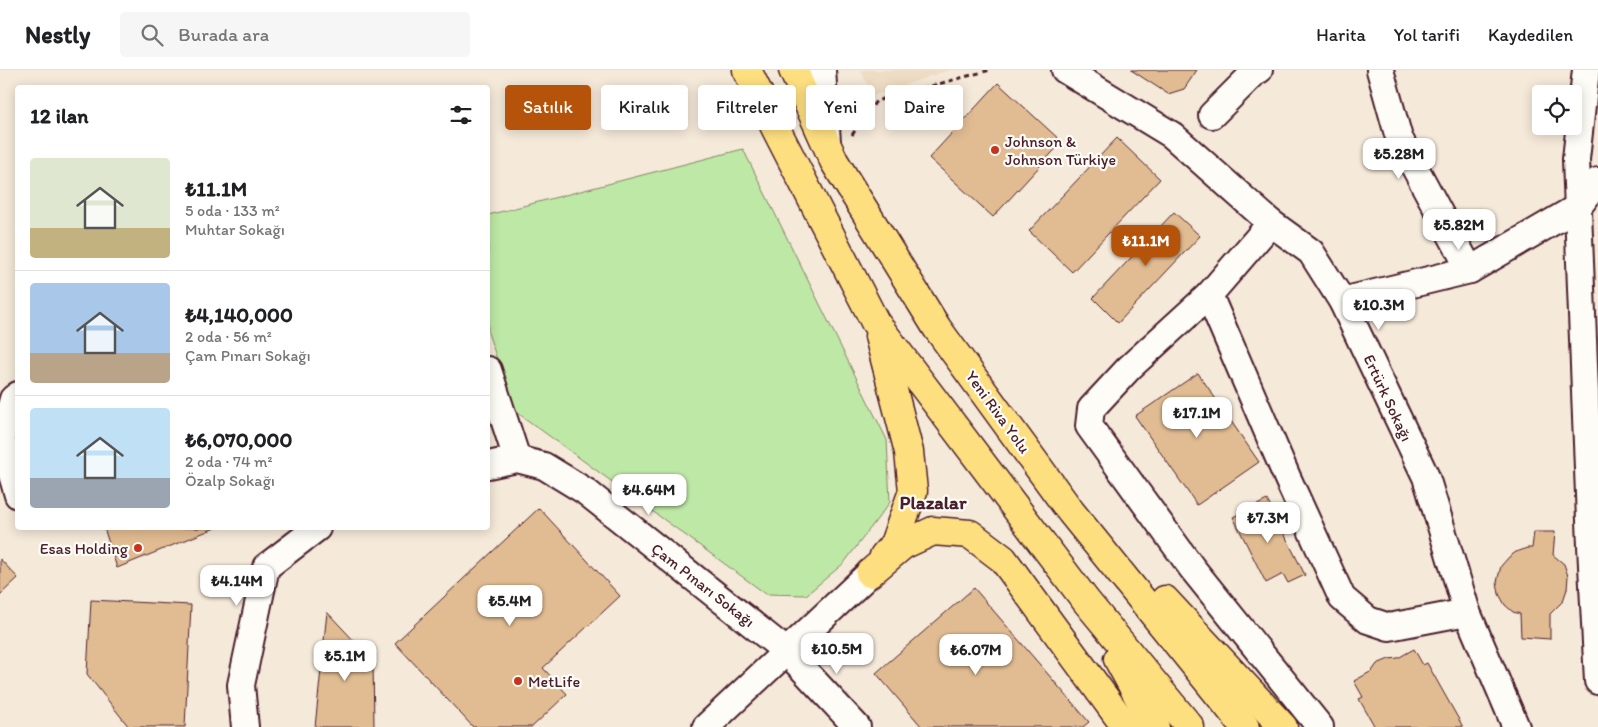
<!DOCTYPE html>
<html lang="tr">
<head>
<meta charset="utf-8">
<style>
	body { margin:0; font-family:Itim,sans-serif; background:#f6f6f6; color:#202124; height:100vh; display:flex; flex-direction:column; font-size:19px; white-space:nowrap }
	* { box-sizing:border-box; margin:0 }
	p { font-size:16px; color:#757577 }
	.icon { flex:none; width:28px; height:28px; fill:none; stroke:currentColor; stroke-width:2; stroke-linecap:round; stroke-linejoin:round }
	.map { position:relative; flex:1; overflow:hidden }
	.panel { position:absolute; left:15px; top:15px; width:475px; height:445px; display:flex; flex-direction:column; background:#fff; border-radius:5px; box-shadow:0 2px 12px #0003 }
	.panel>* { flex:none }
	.banner { position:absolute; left:505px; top:15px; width:475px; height:45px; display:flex; gap:10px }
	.controls { position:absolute; left:1532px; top:15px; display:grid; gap:10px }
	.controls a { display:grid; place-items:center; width:50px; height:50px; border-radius:5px; background:#fff; box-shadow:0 2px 12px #0003; font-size:25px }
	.price { position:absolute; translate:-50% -42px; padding:0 11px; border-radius:10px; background:#fff; color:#222; font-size:16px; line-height:32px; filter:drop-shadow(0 1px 2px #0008) }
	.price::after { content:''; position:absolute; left:50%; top:30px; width:15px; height:11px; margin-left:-8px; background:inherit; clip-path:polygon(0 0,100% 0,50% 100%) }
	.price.active { background:#b45309; color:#fff }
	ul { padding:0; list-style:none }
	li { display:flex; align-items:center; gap:15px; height:125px; padding:0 15px }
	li+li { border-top:1px solid #e0e0e0 }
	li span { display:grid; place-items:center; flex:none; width:140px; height:100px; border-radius:5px; color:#555 }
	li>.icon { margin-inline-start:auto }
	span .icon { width:60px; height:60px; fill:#fffc; stroke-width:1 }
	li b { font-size:21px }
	h2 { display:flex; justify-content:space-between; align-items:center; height:60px; padding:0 15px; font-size:21px }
	.pill { padding:0 18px; border-radius:5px; background:#fff; box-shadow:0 2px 12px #0003; font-size:18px; line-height:45px }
	.pill.active { background:#b45309; color:#fff }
	header { display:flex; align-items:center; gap:30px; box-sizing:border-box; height:70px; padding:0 25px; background:#fff; border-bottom:1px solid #e0e0e0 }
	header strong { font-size:24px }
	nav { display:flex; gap:28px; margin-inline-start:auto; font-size:18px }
	.search { width:350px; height:45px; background:#f6f6f6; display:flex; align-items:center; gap:12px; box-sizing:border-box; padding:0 18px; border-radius:5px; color:#757577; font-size:19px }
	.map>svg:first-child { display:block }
	.built { fill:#efdcc4 }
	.green { fill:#bee8a5; stroke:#848468 }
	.building { fill:#e1bc92; stroke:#4a1f2b }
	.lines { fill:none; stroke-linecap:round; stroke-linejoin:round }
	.minor-casing { stroke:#4a1f2b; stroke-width:30 }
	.highway-casing { stroke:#4a1f2b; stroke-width:31 }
	.path { stroke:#4a1f2b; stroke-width:3; stroke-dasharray:5 4; stroke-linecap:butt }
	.minor { stroke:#fdfcf7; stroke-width:26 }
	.highway { stroke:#fedf80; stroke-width:28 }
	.poi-dot { fill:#c8321e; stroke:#fdfcf7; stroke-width:2 }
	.labels { text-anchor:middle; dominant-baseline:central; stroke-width:4.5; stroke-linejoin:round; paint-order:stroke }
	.poi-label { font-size:16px; fill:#4a1f2b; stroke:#fdfcf7; text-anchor:start }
	.street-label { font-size:16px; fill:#4a1f2b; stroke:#fdfcf7 }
	.quarter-label { font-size:19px; font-weight:bold; fill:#4a1f2b; stroke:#fdfcf7 }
</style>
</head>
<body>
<header>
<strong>Nestly</strong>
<div class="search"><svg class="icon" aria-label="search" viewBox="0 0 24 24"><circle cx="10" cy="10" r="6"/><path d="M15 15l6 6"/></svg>Burada ara</div>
<nav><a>Harita</a><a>Yol tarifi</a><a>Kaydedilen</a></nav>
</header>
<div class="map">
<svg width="1598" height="657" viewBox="0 0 1598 657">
	<rect width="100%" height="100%" fill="#f5e9d9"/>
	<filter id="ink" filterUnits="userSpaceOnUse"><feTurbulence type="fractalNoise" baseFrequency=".02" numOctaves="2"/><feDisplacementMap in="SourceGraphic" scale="10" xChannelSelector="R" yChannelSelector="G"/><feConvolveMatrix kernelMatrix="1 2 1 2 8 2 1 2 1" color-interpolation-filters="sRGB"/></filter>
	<g filter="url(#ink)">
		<path class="built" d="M861 0H949L872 26Z"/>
		<path class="green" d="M743 79 887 370 890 432 844 493 806 525 766 524 515 341 488 263V145Z"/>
		<g class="building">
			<path d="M1131 0H1197L1184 19 1168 24Z"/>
			<path d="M998 13 1062 72 993 147 929 88Z"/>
			<path d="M1117 68 1160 109 1072 202 1029 161Z"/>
			<path d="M1174 142 1200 166 1118 253 1093 228Z"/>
			<path d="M1198 303 1259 392 1197 435 1135 346Z"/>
			<path d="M1267 430 1305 505 1288 513 1283 504 1266 513 1233 447Z"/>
			<path d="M539 438 620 526 543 598 567 624 532 657H473L395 573Z"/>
			<path d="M104 458H215L117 498Z"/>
			<path d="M1534 462H1555L1553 485 1564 494 1568 506 1567 519 1563 531 1550 544V569L1521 567 1520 544 1513 542 1505 535 1499 524 1497 512 1501 496 1509 487 1516 482 1527 478H1532Z"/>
			<path d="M0 489 18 508 0 525Z"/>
			<path d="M974 518 1089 652 1083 657H922L876 603Z"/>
			<path d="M91 530 191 535 185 657H129L87 604Z"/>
			<path d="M327 542 373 591 374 657H315Z"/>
			<path d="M1414 579 1423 595 1427 593 1463 657H1375L1359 629 1363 627 1354 611 1372 601 1377 594 1389 589 1398 588Z"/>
		</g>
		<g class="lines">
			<g class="minor-casing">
				<g id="minor">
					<path d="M822 0 827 72"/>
					<path d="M1065 0 1172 65 1271 153 1311 182 1342 231 1426 407 1467 542 1516 657"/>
					<path d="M1380 0 1399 68 1470 200"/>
					<path d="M1586 0 1576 89 1591 476 1598 611"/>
					<path d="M1212 45 1256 1 1259 0"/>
					<path d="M1271 153 1209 225 1129 298 1091 339 1089 356 1192 498 1320 657"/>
					<path d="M1209 225 1287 407 1342 528 1368 550 1389 557 1467 542"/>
					<path d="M1342 231 1470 200 1578 137 1598 111"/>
					<path d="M488 300 517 389"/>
					<path d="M18 325 13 329 2 370 18 425"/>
					<path d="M488 395 517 389 544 396 585 421 786 581 857 657"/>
					<path d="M245 657 241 615 266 497 317 458"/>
					<path d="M706 657 870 503"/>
				</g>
			</g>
			<g class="highway-casing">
				<g id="highway">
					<path d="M747 0 776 59 875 252 1086 531 1190 657"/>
					<path d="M793 0 834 91 937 258 1071 442 1245 657"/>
					<path d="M879 266 909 382 913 421 894 474 884 486"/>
					<path d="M870 503 903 475 933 461 970 464 1003 489 1126 657"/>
					<path d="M1165 530 1283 657"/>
					<path d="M1118 589 1155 657"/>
				</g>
			</g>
			<path class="path" d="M852 65 876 31 990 0"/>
			<use href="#minor" class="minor"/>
			<use href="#highway" class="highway"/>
		</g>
	</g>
	<g class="poi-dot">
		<circle cx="995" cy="80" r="5"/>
		<circle cx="138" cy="478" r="5"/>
		<circle cx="518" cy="611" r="5"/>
	</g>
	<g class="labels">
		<g class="poi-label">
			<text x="1005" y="71">Johnson &amp;<tspan x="1005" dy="18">Johnson Türkiye</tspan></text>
			<text x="128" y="478" text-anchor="end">Esas Holding</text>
			<text x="528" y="611">MetLife</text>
		</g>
		<g class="street-label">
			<text transform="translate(1388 328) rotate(65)">Ertürk Sokağı</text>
			<text transform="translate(998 342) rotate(54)">Yeni Riva Yolu</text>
			<text transform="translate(703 515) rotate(38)">Çam Pınarı Sokağı</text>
		</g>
		<g class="quarter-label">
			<text x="933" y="432">Plazalar</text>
		</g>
	</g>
</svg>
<div class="controls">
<a><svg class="icon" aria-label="locate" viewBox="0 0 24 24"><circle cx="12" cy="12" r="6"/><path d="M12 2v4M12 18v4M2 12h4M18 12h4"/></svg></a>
</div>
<b class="price" style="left:1399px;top:110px">₺5.28M</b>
<b class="price" style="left:1459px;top:181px">₺5.82M</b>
<b class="price active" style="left:1146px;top:197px">₺11.1M</b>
<b class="price" style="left:1379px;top:261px">₺10.3M</b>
<b class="price" style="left:1197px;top:369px">₺17.1M</b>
<b class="price" style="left:649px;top:446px">₺4.64M</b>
<b class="price" style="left:1268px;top:474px">₺7.3M</b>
<b class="price" style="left:237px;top:537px">₺4.14M</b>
<b class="price" style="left:510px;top:557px">₺5.4M</b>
<b class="price" style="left:837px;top:605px">₺10.5M</b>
<b class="price" style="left:976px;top:606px">₺6.07M</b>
<b class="price" style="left:345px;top:612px">₺5.1M</b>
<div class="banner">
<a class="pill active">Satılık</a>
<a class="pill">Kiralık</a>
<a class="pill">Filtreler</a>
<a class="pill">Yeni</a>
<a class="pill">Daire</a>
</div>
<section class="panel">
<h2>12 ilan<svg class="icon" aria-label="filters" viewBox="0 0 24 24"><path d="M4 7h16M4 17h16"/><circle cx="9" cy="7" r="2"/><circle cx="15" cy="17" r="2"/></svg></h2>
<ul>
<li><span style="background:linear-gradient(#dfe7d0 70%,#c2b280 0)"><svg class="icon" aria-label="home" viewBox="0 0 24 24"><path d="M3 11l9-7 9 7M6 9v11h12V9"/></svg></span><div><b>₺11.1M</b><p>5 oda · 133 m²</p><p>Muhtar Sokağı</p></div></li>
<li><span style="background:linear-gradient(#a9c7e8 70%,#b9a48a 0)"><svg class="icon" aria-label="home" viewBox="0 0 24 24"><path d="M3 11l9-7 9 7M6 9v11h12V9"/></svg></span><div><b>₺4,140,000</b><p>2 oda · 56 m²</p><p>Çam Pınarı Sokağı</p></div></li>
<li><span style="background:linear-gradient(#bfe0f5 70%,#9aa5b1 0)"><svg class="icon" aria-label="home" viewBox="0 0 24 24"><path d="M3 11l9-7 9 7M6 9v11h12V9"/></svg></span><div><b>₺6,070,000</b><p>2 oda · 74 m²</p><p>Özalp Sokağı</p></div></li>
</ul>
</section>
</div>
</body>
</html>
